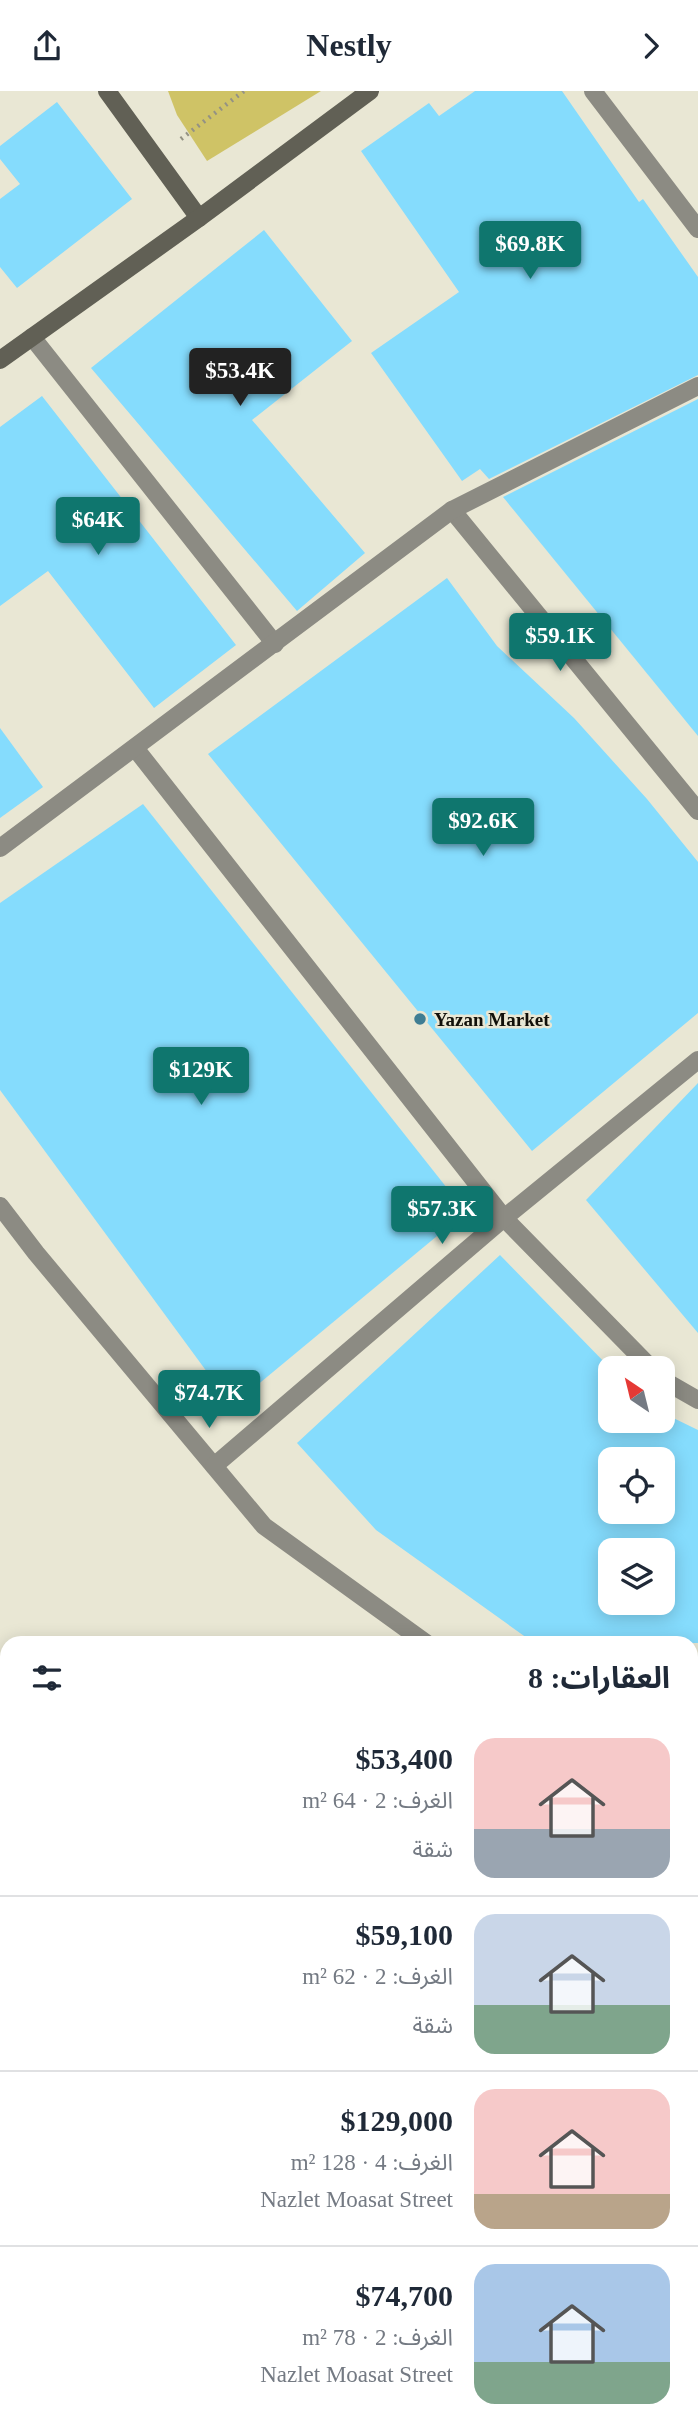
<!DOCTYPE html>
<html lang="ar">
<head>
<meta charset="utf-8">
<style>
	body { margin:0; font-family:"Times New Roman","Noto Sans Arabic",serif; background:#f2f2f3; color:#1f2937; direction:rtl; height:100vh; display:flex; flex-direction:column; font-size:26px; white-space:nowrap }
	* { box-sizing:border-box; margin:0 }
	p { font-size:23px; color:#747a83 }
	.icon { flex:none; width:38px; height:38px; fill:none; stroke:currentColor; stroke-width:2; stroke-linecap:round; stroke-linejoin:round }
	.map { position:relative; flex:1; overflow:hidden; direction:ltr }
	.drawer { position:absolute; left:0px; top:1545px; width:698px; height:800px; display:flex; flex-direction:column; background:#fff; border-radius:21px 21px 0 0; box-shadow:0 4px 18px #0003; direction:rtl }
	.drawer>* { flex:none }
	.needle { width:46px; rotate:325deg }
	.tools { position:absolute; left:598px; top:1265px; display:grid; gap:14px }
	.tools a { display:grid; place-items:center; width:77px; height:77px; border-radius:14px; background:#fff; box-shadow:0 4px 18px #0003; font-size:35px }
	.price { position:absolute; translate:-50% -60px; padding:0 16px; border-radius:7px; background:#0f766e; color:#fff; font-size:23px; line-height:46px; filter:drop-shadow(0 2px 4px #0008) }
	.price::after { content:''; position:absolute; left:50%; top:42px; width:21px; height:16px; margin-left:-10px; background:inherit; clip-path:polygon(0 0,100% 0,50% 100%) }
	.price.current { background:#222; color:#fff }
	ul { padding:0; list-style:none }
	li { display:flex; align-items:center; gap:21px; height:175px; padding:0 28px }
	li+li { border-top:2px solid #e0e1e3 }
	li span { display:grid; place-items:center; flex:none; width:196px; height:140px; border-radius:21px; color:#555 }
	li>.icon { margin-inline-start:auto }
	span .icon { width:84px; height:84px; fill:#fffc; stroke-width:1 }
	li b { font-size:30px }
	h2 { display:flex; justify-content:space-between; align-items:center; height:84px; padding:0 28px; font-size:30px }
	header { display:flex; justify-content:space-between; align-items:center; height:91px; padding:0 28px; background:#fff; font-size:32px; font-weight:600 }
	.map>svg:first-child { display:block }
	.green { fill:#cfc366 }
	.building { fill:#85dcfd; fill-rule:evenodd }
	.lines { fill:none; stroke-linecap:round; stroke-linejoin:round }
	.path { stroke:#949284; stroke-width:4.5; stroke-dasharray:2 5; stroke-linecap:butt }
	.street { stroke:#8c8b83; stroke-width:18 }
	.secondary { stroke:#616055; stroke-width:18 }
	.poi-dot { fill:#3f7d93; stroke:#e9e7d4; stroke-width:2.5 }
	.labels { text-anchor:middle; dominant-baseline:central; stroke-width:5; stroke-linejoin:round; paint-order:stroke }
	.poi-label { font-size:19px; font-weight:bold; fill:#11100a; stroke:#e9e7d4; text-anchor:start }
</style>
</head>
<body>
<header><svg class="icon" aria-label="forward" viewBox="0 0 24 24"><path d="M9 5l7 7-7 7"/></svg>Nestly<svg class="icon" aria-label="share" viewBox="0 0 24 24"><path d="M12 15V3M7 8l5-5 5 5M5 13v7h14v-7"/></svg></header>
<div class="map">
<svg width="698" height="2344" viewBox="0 0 698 2344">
	<rect width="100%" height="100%" fill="#e9e7d4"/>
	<path class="green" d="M168 0H321L207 70 177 24Z"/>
	<g class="building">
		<path d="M475 0H562L639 111 643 108 698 186V284L489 388 480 378 462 390 371 262 459 201 361 60 429 12 439 25Z"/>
		<path d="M57 11 132 108 17 197 0 176V108L20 93 0 68V55Z"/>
		<path d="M264 139 352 250 252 329 365 462 297 520 91 277Z"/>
		<path d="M42 305 236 554 154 617 48 480 0 515V336Z"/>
		<path d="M698 308V645L503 406Z"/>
		<path d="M447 487 497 555 574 627 647 708 698 771V922L532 1060 208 663Z"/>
		<path d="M0 637 43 696 0 727Z"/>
		<path d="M143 713 466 1121 232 1315 0 999V812Z"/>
		<path d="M698 992V1242L586 1109Z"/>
		<path d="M500 1164 611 1278V1330H663V1322L698 1339V1552H534L376 1439 297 1352ZM611 1368H663V1421H611ZM611 1460H663V1512H611Z"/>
	</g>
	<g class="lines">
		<path class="path" d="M181 48 244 0"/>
		<g class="street">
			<path d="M593 0 698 138"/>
			<path d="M32 246 275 553"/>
			<path d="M452 419 698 720"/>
			<path d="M135 657 504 1127 652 1278"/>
			<path d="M0 757 452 419 698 295"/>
			<path d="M0 1115 36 1162 264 1435 426 1552"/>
			<path d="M663 1289 698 1309"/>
			<path d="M214 1375 504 1127 698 969"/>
			<path d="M691 1719 698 1722"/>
			<path d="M691 2254 698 2252"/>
			<path d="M138 2338 139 2344"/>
			<path d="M689 2338 690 2344"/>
			<path d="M320 2344 344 2338"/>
		</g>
		<g class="secondary">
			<path d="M107 0 199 127"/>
			<path d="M0 269 199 127 370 0"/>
			<path d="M0 1909 7 1910"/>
			<path d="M691 1981H698"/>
		</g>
	</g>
	<circle class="poi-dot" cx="420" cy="928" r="7"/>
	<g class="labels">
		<g class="poi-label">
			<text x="434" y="928">Yazan Market</text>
		</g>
	</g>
</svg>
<div class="tools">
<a><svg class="needle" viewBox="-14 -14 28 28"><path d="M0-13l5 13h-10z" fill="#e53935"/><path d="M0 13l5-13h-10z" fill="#747a83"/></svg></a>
<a><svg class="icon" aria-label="locate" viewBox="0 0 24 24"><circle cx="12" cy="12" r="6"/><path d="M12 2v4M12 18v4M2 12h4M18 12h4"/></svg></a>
<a><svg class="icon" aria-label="layers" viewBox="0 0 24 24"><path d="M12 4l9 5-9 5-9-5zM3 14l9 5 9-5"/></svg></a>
</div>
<b class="price" style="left:530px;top:190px">$69.8K</b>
<b class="price current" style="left:240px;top:317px">$53.4K</b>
<b class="price" style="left:98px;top:466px">$64K</b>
<b class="price" style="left:560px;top:582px">$59.1K</b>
<b class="price" style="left:483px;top:767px">$92.6K</b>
<b class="price" style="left:201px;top:1016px">$129K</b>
<b class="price" style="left:442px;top:1155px">$57.3K</b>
<b class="price" style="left:209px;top:1339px">$74.7K</b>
<section class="drawer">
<h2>العقارات: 8<svg class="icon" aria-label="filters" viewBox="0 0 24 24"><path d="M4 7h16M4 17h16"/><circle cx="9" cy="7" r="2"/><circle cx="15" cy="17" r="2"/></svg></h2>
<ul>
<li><span style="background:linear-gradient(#f6c9c9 65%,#9aa5b1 0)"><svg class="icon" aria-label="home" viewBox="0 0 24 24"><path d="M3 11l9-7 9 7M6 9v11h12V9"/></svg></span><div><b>$53,400</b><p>الغرف: 2 · 64 m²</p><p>شقة</p></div></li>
<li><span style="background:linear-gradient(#c9d6e8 65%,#7fa58c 0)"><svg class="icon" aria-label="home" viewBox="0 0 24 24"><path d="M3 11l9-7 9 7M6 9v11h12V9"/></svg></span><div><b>$59,100</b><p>الغرف: 2 · 62 m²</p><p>شقة</p></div></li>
<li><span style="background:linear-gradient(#f6c9c9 75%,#b9a48a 0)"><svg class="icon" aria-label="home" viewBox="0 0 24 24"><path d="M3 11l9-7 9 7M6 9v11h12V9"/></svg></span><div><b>$129,000</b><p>الغرف: 4 · 128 m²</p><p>Nazlet Moasat Street</p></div></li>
<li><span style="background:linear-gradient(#a9c7e8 70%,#7fa58c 0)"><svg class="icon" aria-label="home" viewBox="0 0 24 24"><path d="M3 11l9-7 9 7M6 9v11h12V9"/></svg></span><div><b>$74,700</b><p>الغرف: 2 · 78 m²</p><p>Nazlet Moasat Street</p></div></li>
</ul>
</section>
</div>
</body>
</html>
